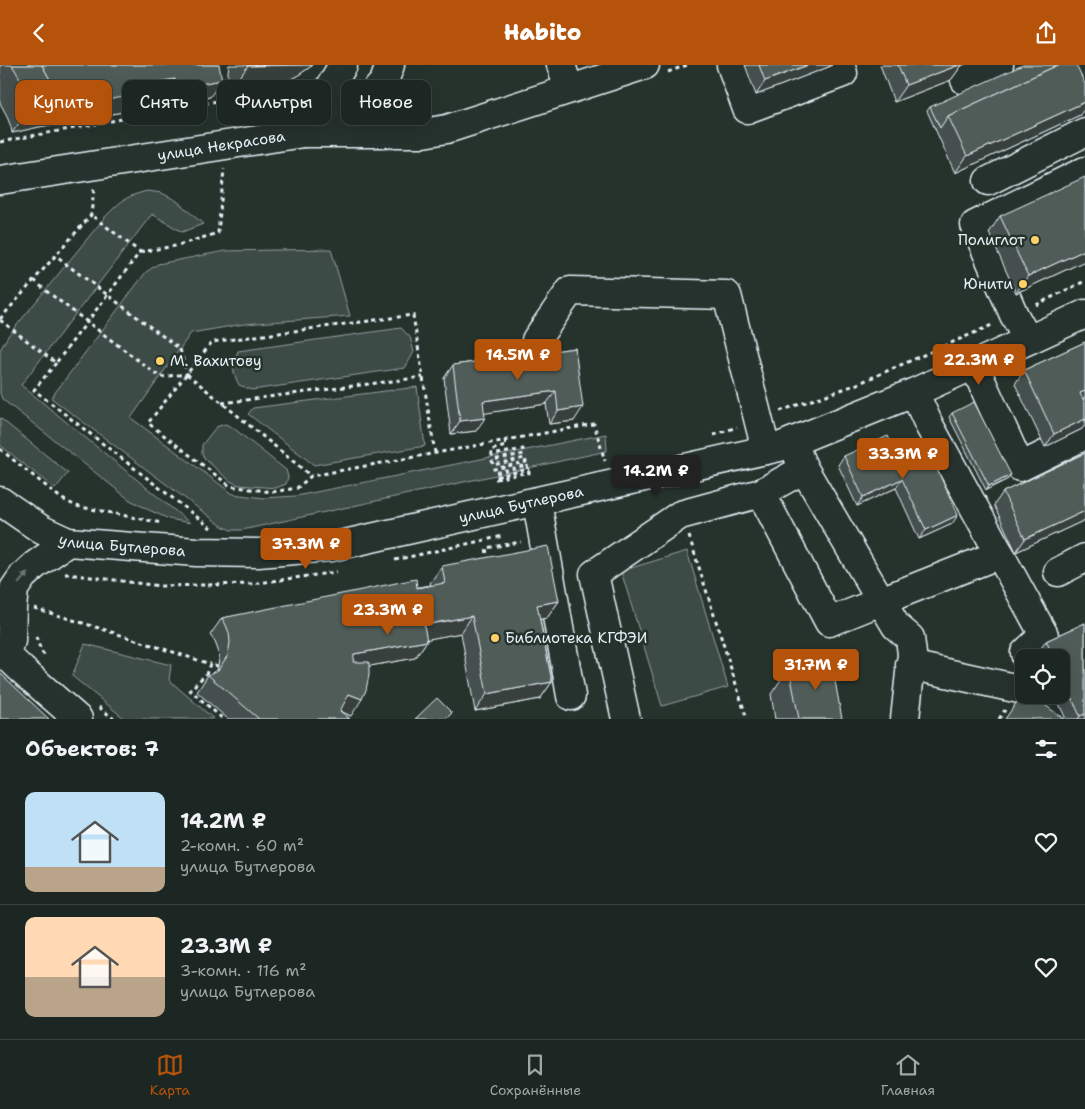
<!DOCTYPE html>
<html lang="ru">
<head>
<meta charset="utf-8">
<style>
	body { margin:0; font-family:"Shantell Sans",sans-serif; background:#29322f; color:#f1f3f6; height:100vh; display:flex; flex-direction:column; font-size:19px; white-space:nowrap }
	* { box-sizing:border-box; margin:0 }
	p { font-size:16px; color:#a0a5a5 }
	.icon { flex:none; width:28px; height:28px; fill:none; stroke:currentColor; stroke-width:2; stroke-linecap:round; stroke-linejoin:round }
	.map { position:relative; height:654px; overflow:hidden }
	.sheet { display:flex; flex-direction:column; background:#1c2622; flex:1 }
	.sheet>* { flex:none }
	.top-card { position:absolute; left:15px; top:15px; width:500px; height:45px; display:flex; gap:10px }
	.fabs { position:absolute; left:1015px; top:584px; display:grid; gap:10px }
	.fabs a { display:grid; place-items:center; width:55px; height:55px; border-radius:10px; background:#1c2622; box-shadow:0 5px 20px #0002,0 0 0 1px #3a4340; font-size:25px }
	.price { position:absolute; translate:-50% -42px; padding:0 11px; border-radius:5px; background:#b45309; color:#fff; font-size:16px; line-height:32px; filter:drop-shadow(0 1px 2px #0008) }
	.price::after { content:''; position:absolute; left:50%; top:30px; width:15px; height:11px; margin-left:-8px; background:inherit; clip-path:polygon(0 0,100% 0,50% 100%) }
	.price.on { background:#222; color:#fff }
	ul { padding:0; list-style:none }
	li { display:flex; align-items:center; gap:15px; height:125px; padding:0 25px }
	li+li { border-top:1px solid #3a4340 }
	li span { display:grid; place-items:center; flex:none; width:140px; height:100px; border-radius:10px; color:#555 }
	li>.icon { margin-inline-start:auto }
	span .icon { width:60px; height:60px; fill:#fffc; stroke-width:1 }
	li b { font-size:21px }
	h2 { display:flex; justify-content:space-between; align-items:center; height:60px; padding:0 25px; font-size:21px }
	.pill { padding:0 18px; border-radius:10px; background:#1c2622; box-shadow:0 5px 20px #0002,0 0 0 1px #3a4340; font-size:18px; line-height:45px }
	.pill.on { background:#b45309; color:#fff }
	header { display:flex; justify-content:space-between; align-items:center; height:65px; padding:0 25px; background:#b45309; color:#fff; font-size:22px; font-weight:800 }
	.tab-bar { display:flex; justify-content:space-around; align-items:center; height:70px; border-top:1px solid #3a4340; background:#1c2622; font-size:14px; color:#a0a5a5 }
	.tab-bar a { display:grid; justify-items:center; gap:2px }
	.tab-bar .on { color:#b45309 }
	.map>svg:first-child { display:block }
	.green { fill:#3e4b47; stroke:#939ea0 }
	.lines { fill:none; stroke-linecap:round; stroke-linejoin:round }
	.minor-casing { stroke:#e8f1f8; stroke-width:31 }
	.major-casing { stroke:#e8f1f8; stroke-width:31 }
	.path { stroke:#e8f1f8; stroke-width:3; stroke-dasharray:4 4; stroke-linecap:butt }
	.minor { stroke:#26332d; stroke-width:28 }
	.major { stroke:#26332d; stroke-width:28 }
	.wall { fill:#454f4d; stroke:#e8f1f8 }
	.shaded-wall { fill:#38403e; stroke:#e8f1f8 }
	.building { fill:#505c59; stroke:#e8f1f8 }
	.oneway { fill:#6a7674 }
	.poi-dot { fill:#ffd166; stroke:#26332d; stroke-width:2 }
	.labels { text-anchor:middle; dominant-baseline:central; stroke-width:5; stroke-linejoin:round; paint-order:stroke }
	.street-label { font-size:15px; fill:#e8f1f8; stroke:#26332d }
	.poi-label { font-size:15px; fill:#e8f1f8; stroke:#26332d; text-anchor:end }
</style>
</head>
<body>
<header><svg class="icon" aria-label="back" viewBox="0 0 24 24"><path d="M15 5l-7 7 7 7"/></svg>Habito<svg class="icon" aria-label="share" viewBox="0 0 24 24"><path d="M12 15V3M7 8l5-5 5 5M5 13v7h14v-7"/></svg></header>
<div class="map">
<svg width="1085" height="654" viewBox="0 0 1085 654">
	<rect width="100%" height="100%" fill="#26332d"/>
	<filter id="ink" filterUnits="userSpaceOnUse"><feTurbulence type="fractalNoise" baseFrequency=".02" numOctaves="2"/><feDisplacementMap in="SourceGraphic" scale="10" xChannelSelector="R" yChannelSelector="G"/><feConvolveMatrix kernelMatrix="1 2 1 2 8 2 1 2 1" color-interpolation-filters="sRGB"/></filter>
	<g filter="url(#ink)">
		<g class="green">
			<path d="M147 126 162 128 177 136 203 159 182 167 152 149 21 320 190 458 169 454 149 445 130 435 2 334 0 328V285L8 271 105 152C121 136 124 132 147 126Z"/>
			<path d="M331 184 350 251 244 259 191 268 131 353 233 429 264 433 296 431 606 369 607 386 242 465H231L222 461 51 333 146 207 158 199 225 186Z"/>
			<path d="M401 263 410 272 414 287 405 303 252 325 239 320C232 306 232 301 238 286Z"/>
			<path d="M417 322 425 381 314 400 248 349 253 343Z"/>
			<path d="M0 353 68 408 55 424 0 380Z"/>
			<path d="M225 359 232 362 286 405 288 412 286 419 276 423 239 420 230 416 205 394 202 389V380L216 362Z"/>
			<path d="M687 486 728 622 662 641 621 506Z"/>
			<path d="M85 579 171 600 169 615 214 654H125L72 611Z"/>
		</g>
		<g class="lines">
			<g class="minor-casing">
				<g id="minor">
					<path d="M561 0 569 24"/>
					<path d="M731 0 747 44 843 8 840 0"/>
					<path d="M965 15 999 0"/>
					<path d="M304 66 343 0"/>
					<path d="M303 68 340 45 358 39 373 29 384 17 390 0"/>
					<path id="s1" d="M0 115 303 68H423L447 64 645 0"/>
					<path d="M988 116 1085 67"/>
					<path d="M536 275 570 226 727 230 766 385"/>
					<path d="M1028 275 1014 250 975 160 1085 106"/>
					<path d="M974 300 1020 402 1085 370"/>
					<path d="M913 328 920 340 929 360 1044 570 1025 588 1026 592"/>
					<path d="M804 404 881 536 1000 489"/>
					<path d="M761 428 829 557 881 536 896 561 910 573 912 589 905 654"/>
					<path d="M537 437 571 631"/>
					<path d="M1058 507 1085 493"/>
					<path d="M910 600 1024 625"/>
					<path d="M626 654 594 509 680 450 761 428 804 404 792 377"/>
				</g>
			</g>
			<g class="major-casing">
				<g id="major">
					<path id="s2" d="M0 436 42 465 68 477 196 487 258 488 331 482 779 382 913 328 1085 249"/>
					<path d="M11 576 12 543 14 524 23 511 35 500 68 477"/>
					<path d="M0 584 22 605 78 654"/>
				</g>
			</g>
			<g class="path">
				<path d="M668 7 687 0"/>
				<path d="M0 77 287 23"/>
				<path d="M140 187 175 181 218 168 224 104"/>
				<path d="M34 215 45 225 160 312 187 309 180 284 66 199 56 190"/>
				<path d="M1036 240 1085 216"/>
				<path d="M0 254 91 150 94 124"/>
				<path d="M0 255 56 298 140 187 91 150"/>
				<path d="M56 298 34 325 211 463"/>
				<path d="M187 309 311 411"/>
				<path d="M222 338 423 312"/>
				<path d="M780 346 855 320 992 260"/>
				<path d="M714 370 737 362"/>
				<path d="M505 375 506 381 491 385 492 390 523 384 524 389 492 395 493 400 525 393 526 397 494 404 495 408 527 400 528 404 495 412 496 414 529 407V412"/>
				<path d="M0 384 62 434 76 441 162 458"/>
				<path d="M435 388 413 250 212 277 148 358 230 421 272 427 297 423 311 411 594 359 605 396"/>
				<path d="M689 471 747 654"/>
				<path d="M395 495 503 471"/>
				<path d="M488 496 486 483 521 477"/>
				<path d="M65 509H68L160 521 251 519 337 507"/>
				<path d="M34 543 99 563 210 599"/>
				<path d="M36 572 41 586 45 591"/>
				<path d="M218 601 210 599 206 609 190 625 223 654"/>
				<path d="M99 642 114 654"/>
				<path d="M999 654 1005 645"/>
			</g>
			<use href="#minor" class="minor"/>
			<use href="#major" class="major"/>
		</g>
		<g class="wall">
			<path d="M0 0H219L210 32 165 40 164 31 142 34 134 45 39 62 12 68 11 62 6 49 0 38Z"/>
			<path d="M229 0H313L300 9 284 18 266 24 248 27H229L228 7Z"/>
			<path d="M745 0H832L831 1 756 30Z"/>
			<path d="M880 0H962L951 15 894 37Z"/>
			<path d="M930 42 1080 50 955 108 927 46Z"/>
			<path d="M1000 151 1085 196 1016 228 989 168Z"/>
			<path d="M1085 277V360L1082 364 1045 382 1015 319 1024 305Z"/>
			<path d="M575 283 574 356 549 359 546 339 485 348 476 366 451 369 444 313 453 300Z"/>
			<path d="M952 348 1008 414 986 425 949 352Z"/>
			<path d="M1085 388V455L1016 487 994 440 1003 427Z"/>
			<path d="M844 391 903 403 952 459 919 474 896 423 857 441 838 400Z"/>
			<path d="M442 501 559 536 547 553 540 554 552 617 540 634 475 646 461 568 427 574V576L415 593 369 601 351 651 341 647 350 654H228L197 627 208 610 217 606 219 594 218 585 215 577 210 570 222 553 431 520 430 518Z"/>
			<path d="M1085 558V654H1066L1055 630H1061V592H1038L1037 589 1046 576Z"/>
			<path d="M789 603 842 654H775L771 629Z"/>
		</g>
		<g class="shaded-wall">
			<path d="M313 0 300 9 284 18 266 24 248 27H229L248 1Z"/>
			<path d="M808 0H832L831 1 756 30 765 16Z"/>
			<path d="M959 0H962L951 15 894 37 906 20Z"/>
			<path d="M175 14 164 31 142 34 134 45 39 62 12 68 31 41 58 35Z"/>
			<path d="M222 15 210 32 165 40 177 23Z"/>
			<path d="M1085 37V43L1080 50 955 108 967 91Z"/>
			<path d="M1085 185V196L1016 228 1028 211Z"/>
			<path d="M556 326 546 339 474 350 483 336Z"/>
			<path d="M1085 326V331L1082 336 1080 328Z"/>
			<path d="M583 342 574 356 549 359 558 346Z"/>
			<path d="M485 353 476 366 451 369 460 356Z"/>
			<path d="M1085 354V360L1082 364 1045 382 1054 369Z"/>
			<path d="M1011 410 1008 414 986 425 989 421Z"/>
			<path d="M902 414 896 423 857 441 863 432Z"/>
			<path d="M1085 446V455L1016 487 1025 474Z"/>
			<path d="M958 450 952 459 919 474 926 465Z"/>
			<path d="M559 536 547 553 525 557 537 540Z"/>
			<path d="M472 551 461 568 413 577 424 560Z"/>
			<path d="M427 576 415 593 342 606 354 589Z"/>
			<path d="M552 617 540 634 475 646 487 629Z"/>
			<path d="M349 629 362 634 351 651 338 645Z"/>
			<path d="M1085 649V654H1078L1080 651Z"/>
		</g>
		<g class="building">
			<path d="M12 0H42L57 27 58 35 31 41 30 35 25 22Z"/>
			<path d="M42 0H219L222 15 177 23 175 14 145 19 146 28 51 45 58 35 57 27Z"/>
			<path d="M248 0H268L248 1Z"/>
			<path d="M759 0H808L765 16Z"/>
			<path d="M898 0H959L906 20Z"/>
			<path d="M1023 0H1058L948 51 940 63 930 42Z"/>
			<path d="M1058 0H1076L1085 19V37L967 91 948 51Z"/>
			<path d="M1085 112V185L1028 211 1000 151Z"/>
			<path d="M1085 277V326L1080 328 1085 338V354L1054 369 1024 305Z"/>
			<path d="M575 283 583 342 558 346 556 326 483 336 485 353 460 356 453 300Z"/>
			<path d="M974 337 1011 410 989 421 952 348Z"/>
			<path d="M888 371 903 403 931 391 958 450 926 465 902 414 863 432 844 391Z"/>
			<path d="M1085 388V446L1025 474 1003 427Z"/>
			<path d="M548 481 559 536 537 540 552 617 487 629 472 551 424 560 427 576 354 589 353 597H369V610L366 625 362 634 349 629 340 646 350 654H259L208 610 218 605 228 590 230 577 229 568 226 560 222 553 416 514 417 523 445 518 442 501Z"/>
			<path d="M1085 558V649L1080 651 1061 609V592H1054L1046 576Z"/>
			<path d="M831 594 842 654H799L789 603Z"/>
			<path d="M0 608 49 654H0Z"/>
			<path d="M1024 627V630H1031L1064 654H1005Z"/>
			<path d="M437 633 452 648 446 654H415Z"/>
		</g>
		<defs><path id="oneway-solid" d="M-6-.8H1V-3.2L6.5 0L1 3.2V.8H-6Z" transform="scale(1.25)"/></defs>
		<use class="oneway" href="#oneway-solid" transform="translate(23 513) rotate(-51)"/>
	</g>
	<g class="poi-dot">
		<circle cx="1035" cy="175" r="5"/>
		<circle cx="1023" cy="219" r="5"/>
		<circle cx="160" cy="296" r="5"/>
		<circle cx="495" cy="573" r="5"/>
	</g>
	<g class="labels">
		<g class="street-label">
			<text stroke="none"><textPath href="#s1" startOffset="224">улица Некрасова</textPath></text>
			<text stroke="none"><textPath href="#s2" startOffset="538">улица Бутлерова</textPath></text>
			<text stroke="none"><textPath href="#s2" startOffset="134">улица Бутлерова</textPath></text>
		</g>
		<g class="poi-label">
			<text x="1025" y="175">Полиглот</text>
			<text x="1013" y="219">Юнити</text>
			<text x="170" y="296" text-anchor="start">М. Вахитову</text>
			<text x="505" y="573" text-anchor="start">Библиотека КГФЭИ</text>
		</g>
	</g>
</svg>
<div class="fabs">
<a><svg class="icon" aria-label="locate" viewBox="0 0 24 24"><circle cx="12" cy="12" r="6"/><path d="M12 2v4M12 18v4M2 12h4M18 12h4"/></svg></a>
</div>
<b class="price" style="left:518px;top:316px">14.5M ₽</b>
<b class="price" style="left:979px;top:321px">22.3M ₽</b>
<b class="price" style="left:903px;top:415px">33.3M ₽</b>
<b class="price on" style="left:656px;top:432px">14.2M ₽</b>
<b class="price" style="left:306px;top:505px">37.3M ₽</b>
<b class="price" style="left:388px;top:571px">23.3M ₽</b>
<b class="price" style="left:816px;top:626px">31.7M ₽</b>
<div class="top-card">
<a class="pill on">Купить</a>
<a class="pill">Снять</a>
<a class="pill">Фильтры</a>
<a class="pill">Новое</a>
</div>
</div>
<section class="sheet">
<h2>Объектов: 7<svg class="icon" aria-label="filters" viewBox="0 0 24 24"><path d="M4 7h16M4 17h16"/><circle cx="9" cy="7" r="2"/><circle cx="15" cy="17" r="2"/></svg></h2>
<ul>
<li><span style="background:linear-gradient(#bfe0f5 75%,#b9a48a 0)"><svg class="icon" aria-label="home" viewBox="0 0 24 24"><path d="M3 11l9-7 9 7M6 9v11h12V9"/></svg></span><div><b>14.2M ₽</b><p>2-комн. · 60 m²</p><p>улица Бутлерова</p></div><svg class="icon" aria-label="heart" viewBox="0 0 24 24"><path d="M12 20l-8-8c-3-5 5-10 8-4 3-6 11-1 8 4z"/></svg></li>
<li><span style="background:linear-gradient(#ffd9b3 60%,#b9a48a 0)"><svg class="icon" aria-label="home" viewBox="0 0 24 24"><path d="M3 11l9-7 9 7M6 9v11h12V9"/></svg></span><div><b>23.3M ₽</b><p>3-комн. · 116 m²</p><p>улица Бутлерова</p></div><svg class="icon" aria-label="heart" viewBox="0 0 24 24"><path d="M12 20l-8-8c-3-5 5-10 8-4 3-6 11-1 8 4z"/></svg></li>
</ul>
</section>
<nav class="tab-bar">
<a class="on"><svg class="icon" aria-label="map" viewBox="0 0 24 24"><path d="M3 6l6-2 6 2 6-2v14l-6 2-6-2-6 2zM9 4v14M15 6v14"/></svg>Карта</a>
<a><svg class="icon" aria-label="saved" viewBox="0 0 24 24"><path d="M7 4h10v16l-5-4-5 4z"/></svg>Сохранённые</a>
<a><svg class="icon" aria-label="home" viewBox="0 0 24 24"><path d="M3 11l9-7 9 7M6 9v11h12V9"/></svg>Главная</a>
</nav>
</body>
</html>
